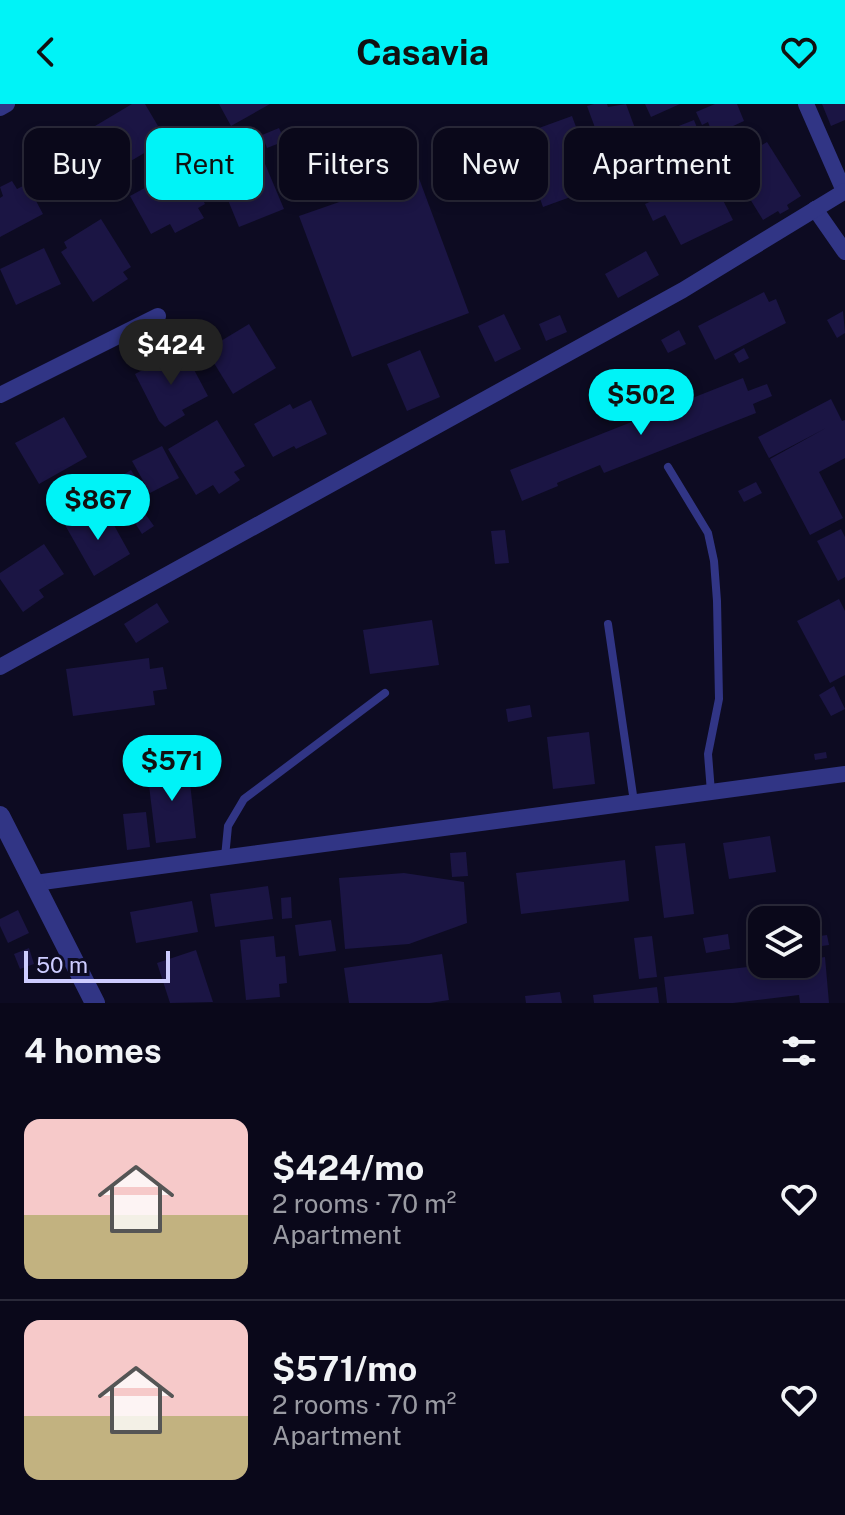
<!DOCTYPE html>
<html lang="en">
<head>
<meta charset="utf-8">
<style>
	body { margin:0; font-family:"Public Sans",sans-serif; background:#181627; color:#f1f3f6; height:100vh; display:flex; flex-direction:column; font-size:30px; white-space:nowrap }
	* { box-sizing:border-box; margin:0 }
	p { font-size:26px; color:#999aa2 }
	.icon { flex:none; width:44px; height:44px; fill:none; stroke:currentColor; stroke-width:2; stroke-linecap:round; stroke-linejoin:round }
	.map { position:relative; height:899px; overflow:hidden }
	.details { display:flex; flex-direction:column; background:#0a081a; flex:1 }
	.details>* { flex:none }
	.guide { position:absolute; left:24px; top:24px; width:798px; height:72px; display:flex; gap:16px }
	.fabs { position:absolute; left:748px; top:802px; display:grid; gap:16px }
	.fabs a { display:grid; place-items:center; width:72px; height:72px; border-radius:16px; background:#0a081a; box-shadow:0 4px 12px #0003,0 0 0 2px #2a2939; font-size:40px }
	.scale { position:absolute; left:24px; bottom:20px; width:146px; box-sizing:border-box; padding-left:8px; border:4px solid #cdccff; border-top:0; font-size:22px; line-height:28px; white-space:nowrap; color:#cdccff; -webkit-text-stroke:6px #0d0b22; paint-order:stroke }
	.price { position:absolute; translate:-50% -68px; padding:0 18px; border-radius:28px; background:#00f3f7; color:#111; font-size:26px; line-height:52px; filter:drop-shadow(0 2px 4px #0008) }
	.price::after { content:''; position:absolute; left:50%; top:48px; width:24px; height:18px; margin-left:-12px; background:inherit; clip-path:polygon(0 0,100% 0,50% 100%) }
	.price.selected { background:#222; color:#fff }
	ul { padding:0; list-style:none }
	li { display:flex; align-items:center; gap:24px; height:200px; padding:0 24px }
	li+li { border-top:2px solid #2a2939 }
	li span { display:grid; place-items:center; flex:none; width:224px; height:160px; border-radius:16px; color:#555 }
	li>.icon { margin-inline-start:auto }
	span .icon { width:96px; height:96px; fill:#fffc; stroke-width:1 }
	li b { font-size:34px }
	h2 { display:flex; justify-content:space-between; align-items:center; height:96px; padding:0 24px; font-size:34px }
	.pill { padding:0 28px; border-radius:16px; background:#0a081a; box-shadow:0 4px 12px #0003,0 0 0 2px #2a2939; font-size:28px; line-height:72px }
	.pill.selected { background:#00f3f7; color:#111 }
	header { display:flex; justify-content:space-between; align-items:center; height:104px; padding:0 24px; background:#00f3f7; color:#111; font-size:36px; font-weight:700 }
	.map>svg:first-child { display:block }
	.building { fill:#1b1544 }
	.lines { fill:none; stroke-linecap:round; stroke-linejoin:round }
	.service { stroke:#313585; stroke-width:8 }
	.minor { stroke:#313585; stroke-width:16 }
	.tertiary { stroke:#313585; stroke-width:20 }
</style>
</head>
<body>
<header><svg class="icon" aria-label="back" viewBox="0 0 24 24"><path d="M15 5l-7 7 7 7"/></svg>Casavia<svg class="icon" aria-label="heart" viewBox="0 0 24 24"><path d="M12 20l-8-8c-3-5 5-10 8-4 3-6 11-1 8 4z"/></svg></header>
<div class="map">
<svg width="845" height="899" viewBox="0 0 845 899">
	<rect width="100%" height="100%" fill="#0d0b22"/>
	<g class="building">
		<path d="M132 0H145L158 22 151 26 157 37 149 42 151 45 119 64 111 51 102 56 85 28Z"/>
		<path d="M219 0H270L231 22Z"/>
		<path d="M594 0H607L608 3 626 0 636 27 601 40 587 2Z"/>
		<path d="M645 0H680L651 13Z"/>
		<path d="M715 0H737L744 17 731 23 732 26 714 34 708 18 702 21 696 8Z"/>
		<path d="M822 0H845V16L831 22Z"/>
		<path d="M572 12 598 83 543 103 517 32Z"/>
		<path d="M694 16 701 34 672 44 666 27Z"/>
		<path d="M279 24 285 37 267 44 262 31Z"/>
		<path d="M252 29 284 105 239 123 208 47Z"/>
		<path d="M479 30 485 66 475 67 476 71 451 75 445 35Z"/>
		<path d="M693 37 733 116 681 141 665 111 653 117 645 100 656 95 641 63Z"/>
		<path d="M645 38 653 54 633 64 645 86 626 96 614 75 623 70 614 54Z"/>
		<path d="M767 38 801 92 787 101 789 105 780 110 778 107 763 116 729 61Z"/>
		<path d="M167 46 173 55 154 67 148 58Z"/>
		<path d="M504 50 510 86 494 89 487 53Z"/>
		<path d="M185 62 205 100 198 104 204 114 175 129 170 120 151 130 130 92Z"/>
		<path d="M417 69 469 209 352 253 299 112 345 96 341 85 377 71 381 82Z"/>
		<path d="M12 77 17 85 27 80 43 110 0 133V94L3 92 0 83Z"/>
		<path d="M101 115 131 163 123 168 128 175 93 198 61 148 67 144 64 138Z"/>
		<path d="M44 144 61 180 16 201 0 165Z"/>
		<path d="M646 147 659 171 618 194 605 170Z"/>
		<path d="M764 188 769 198 776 195 786 219 715 256 698 222Z"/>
		<path d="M843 207 845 229 837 234 827 216Z"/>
		<path d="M504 210 521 245 495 258 478 222Z"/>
		<path d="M560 211 567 228 546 237 539 220Z"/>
		<path d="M249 220 276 264 233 290 206 246Z"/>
		<path d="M679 226 686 240 668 249 661 236Z"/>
		<path d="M744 244 749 254 739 259 734 250Z"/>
		<path d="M183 245 208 292 182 306 185 311 165 323 159 317 135 270Z"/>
		<path d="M420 246 440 293 407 307 387 260Z"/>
		<path d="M743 274 748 287 767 280 772 292 753 300 756 309 604 369 600 361 557 379 558 382 522 397 510 366Z"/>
		<path d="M831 295 842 317 845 316V354L819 368 843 414 810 431 770 355 826 324 769 354 758 333Z"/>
		<path d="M311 296 327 330 296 345 294 342 273 353 254 320 290 300 293 305Z"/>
		<path d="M64 313 87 353 39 380 15 339Z"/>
		<path d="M217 316 245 362 234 368 240 376 219 390 213 381 196 391 168 345Z"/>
		<path d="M162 342 179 374 150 389 132 357Z"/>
		<path d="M131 366 148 393 121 410 104 383Z"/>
		<path d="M756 378 762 389 744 398 738 387Z"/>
		<path d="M141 404 154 422 142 430 130 411Z"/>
		<path d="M105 405 130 450 94 472 65 421 79 413 83 420Z"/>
		<path d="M841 425 845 433V473L838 477 817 437Z"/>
		<path d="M505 426 509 459 495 460 491 427Z"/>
		<path d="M44 440 64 470 39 486 44 493 23 508 0 475V469Z"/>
		<path d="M839 495 845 507V571L830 579 797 517Z"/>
		<path d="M157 499 169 518 136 539 124 520Z"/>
		<path d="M432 516 439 561 370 570 363 526Z"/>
		<path d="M149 554 150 565 163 563 167 585 153 587 155 601 73 612 66 565Z"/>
		<path d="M834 582 845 605 831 612 819 591Z"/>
		<path d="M530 601 532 613 508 618 506 605Z"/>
		<path d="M589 628 595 680 553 685 547 633Z"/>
		<path d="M826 648 827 654 815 656 814 650Z"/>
		<path d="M188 660 196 734 156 739 147 665Z"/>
		<path d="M146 708 150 743 127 746 123 710Z"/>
		<path d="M770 732 776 768 729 775 723 739Z"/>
		<path d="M685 739 694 810 664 814 655 742Z"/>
		<path d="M466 748 468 772 452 773 450 749Z"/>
		<path d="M625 756 629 797 521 810 516 769Z"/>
		<path d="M404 769 464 778 467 819 409 840 345 845 339 774Z"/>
		<path d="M268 782 273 815 215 823 210 790Z"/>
		<path d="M291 793 292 814 282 815 281 794Z"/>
		<path d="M192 797 198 828 136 839 130 808Z"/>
		<path d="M18 806 29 829 8 839 0 822V815Z"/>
		<path d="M331 816 336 847 299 852 295 821Z"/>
		<path d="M728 830 730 845 706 849 703 834Z"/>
		<path d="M827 831 829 841 815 843 813 833Z"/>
		<path d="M274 832 276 853 285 852 287 879 279 880 280 893 246 896 240 836Z"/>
		<path d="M652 832 657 873 639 875 634 834Z"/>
		<path d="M29 844 34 860 20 865 14 850Z"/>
		<path d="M196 846 213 898 170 899 157 859Z"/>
		<path d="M442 850 449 896 430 899H349L344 864Z"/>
		<path d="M825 853 829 899H800L799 891 733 899H667L664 873 772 860H806V856Z"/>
		<path d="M657 883 659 899H594L593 891Z"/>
		<path d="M560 888 562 899H526L525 892Z"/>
	</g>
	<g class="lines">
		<g class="service">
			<path d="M668 363 708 429 714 457 717 497 719 595 708 650 711 688"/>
			<path d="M608 520 634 698"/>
			<path d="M225 753 228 722 244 695 385 589"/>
		</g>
		<g class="minor">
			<path d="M806 0 844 87"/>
			<path d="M0 4 7 0"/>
			<path d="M815 105 845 148"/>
			<path d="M0 291 158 212"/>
			<path d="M0 563 683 186 845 87"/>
			<path d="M35 779 845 670"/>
		</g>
		<path class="tertiary" d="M0 712 95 899"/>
	</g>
</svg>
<div class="fabs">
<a><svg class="icon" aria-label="layers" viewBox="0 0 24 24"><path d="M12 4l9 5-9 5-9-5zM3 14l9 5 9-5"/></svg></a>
</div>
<div class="scale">50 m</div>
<b class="price selected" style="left:171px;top:283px">$424</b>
<b class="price" style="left:641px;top:333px">$502</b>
<b class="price" style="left:98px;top:438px">$867</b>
<b class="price" style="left:172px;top:699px">$571</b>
<div class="guide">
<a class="pill">Buy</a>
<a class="pill selected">Rent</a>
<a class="pill">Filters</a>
<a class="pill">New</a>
<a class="pill">Apartment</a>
</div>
</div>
<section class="details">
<h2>4 homes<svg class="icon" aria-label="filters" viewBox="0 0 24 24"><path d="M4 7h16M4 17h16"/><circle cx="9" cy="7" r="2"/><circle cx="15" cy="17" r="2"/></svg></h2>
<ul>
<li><span style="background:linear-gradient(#f6c9c9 60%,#c2b280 0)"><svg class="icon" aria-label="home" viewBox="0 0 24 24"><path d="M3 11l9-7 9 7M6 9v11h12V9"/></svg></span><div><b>$424/mo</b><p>2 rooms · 70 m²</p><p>Apartment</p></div><svg class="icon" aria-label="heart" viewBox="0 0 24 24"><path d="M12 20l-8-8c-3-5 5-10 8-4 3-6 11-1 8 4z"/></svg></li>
<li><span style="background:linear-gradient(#f6c9c9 60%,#c2b280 0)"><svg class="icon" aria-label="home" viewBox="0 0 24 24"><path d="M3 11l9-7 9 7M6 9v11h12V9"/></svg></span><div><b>$571/mo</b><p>2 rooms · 70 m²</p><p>Apartment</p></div><svg class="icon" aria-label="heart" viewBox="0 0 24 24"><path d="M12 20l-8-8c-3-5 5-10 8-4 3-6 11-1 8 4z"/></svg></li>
</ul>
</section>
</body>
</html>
